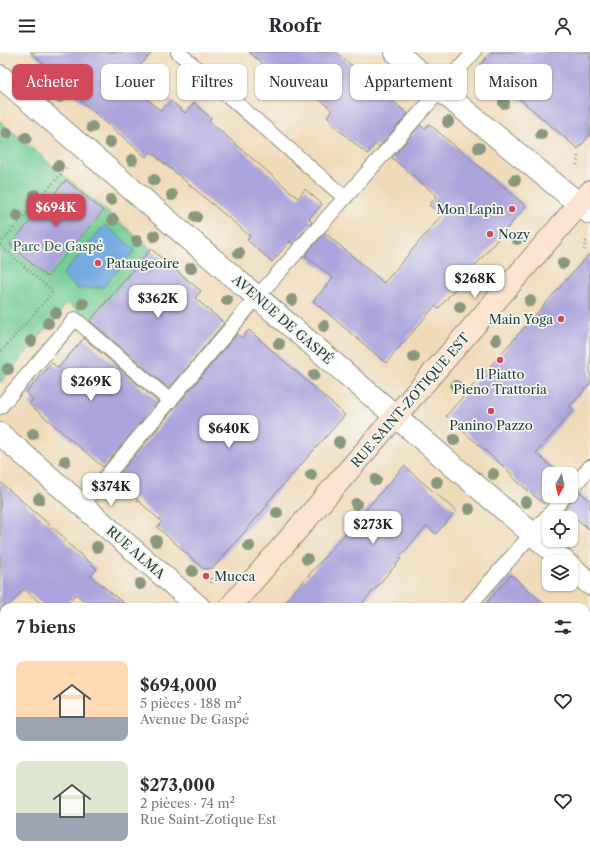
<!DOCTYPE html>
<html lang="fr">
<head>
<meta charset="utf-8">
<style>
	body { margin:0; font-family:"Libre Caslon Text",serif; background:#f7f7f7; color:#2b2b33; height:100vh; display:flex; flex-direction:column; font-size:15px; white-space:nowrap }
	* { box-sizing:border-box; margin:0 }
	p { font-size:13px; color:#7c7c81 }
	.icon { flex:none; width:22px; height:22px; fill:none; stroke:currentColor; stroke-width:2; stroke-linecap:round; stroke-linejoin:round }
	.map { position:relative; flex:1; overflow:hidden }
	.side { position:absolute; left:0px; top:551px; width:590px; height:256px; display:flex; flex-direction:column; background:#fff; border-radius:12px 12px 0 0; box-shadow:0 1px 3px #0004 }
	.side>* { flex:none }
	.guide { position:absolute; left:12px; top:12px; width:566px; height:36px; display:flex; gap:8px }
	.needle { width:26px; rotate:188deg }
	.buttons { position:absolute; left:542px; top:415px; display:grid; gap:8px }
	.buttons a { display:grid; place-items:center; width:36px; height:36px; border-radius:8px; background:#fff; box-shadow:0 1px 3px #0004; font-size:20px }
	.price { position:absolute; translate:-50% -34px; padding:0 9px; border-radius:8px; background:#fff; color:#222; font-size:13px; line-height:26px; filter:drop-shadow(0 1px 2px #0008) }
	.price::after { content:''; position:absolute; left:50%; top:24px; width:12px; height:9px; margin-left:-6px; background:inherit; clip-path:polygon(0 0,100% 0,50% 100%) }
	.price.selected { background:#d1495b; color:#fff }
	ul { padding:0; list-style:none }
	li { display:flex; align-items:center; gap:12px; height:100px; padding:0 16px }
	li span { display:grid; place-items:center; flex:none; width:112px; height:80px; border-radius:8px; color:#555 }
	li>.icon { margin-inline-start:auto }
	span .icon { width:48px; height:48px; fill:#fffc; stroke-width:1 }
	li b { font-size:17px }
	h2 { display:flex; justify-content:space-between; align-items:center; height:48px; padding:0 16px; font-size:17px }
	.chip { padding:0 14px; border-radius:8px; background:#fff; box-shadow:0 1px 3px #0004; font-size:14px; line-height:36px }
	.chip.selected { background:#d1495b; color:#fff }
	header { display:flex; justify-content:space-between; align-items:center; height:52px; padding:0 16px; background:#fff; font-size:18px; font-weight:700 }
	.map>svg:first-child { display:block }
	.green { fill:#74cd94; stroke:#4a8564 }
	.water { fill:#73aae1; stroke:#49748a }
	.building { fill:#aca4dc }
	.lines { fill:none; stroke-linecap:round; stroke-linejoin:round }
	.lane-casing { stroke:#888c76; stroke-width:16 }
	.street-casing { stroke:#888c76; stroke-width:24 }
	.secondary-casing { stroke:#888c76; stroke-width:24 }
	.path { stroke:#888c76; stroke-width:2.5; stroke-dasharray:1 3; stroke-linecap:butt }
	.lane { stroke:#fff; stroke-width:14 }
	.street { stroke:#fff; stroke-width:22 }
	.secondary { stroke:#fde4d1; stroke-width:22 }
	.tree { fill:#89987d }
	.poi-dot { fill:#d1495b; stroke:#f6f6f2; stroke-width:1.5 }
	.labels { text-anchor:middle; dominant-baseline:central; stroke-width:3.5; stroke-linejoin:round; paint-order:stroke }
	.poi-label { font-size:13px; fill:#1f3d34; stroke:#f6f6f2; text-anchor:start }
	.park-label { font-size:13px; fill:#34614c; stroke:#f6f6f2 }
	.street-label { font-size:13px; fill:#1f3d34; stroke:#f6f6f2 }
</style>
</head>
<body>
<header><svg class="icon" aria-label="menu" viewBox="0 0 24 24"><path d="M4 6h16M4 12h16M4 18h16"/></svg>Roofr<svg class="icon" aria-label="person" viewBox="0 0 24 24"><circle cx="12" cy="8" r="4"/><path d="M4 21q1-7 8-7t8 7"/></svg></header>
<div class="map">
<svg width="590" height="807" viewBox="0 0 590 807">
	<rect width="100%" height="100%" fill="#f6f6f2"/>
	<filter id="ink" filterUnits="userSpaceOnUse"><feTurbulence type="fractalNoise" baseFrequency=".025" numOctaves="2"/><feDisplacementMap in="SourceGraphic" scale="8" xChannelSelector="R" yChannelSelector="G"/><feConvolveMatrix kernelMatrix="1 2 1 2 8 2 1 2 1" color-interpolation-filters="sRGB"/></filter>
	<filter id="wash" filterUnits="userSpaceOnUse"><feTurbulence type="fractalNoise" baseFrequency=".012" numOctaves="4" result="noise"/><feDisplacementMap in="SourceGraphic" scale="16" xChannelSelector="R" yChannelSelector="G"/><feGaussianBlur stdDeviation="0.9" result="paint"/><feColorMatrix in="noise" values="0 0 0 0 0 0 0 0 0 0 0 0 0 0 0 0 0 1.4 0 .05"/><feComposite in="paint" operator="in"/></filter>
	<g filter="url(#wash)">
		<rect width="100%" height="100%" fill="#f0dbb9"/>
		<path class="green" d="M0 69 151 197 89 269 68 251 0 331Z"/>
		<path class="water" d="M105 173 135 198 103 235 78 237 62 223Z"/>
		<g id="blocks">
			<g class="building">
				<path d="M30 0H152L127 29 161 59 171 49 185 61 194 51 211 66 209 69 298 146 305 137 322 152 309 167 312 170 293 192 290 189 272 210 247 188 250 184 151 100 146 105 72 41 75 38Z"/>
				<path d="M249 0H336L408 62 379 95 375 92 367 102 330 70 331 68 327 64 332 58 294 25 287 33Z"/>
				<path d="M491 0H590V83L578 97 480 13Z"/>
				<path d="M429 72 526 154 438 257 435 254 386 311 313 249 333 226 305 203 325 181 384 231 442 163 429 153 437 144 392 106 420 73 425 77Z"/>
				<path d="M66 128 103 159 47 225 10 193Z"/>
				<path d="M151 197 201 239 195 246 224 271 169 337 90 269Z"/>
				<path d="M590 201V332L570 354 574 357 536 401 560 422H549V444H554L552 445 551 444 544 452 511 424 513 423 446 364Z"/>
				<path d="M249 278 345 363 267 451 268 453 213 516 204 517 157 475 162 470 123 435 125 433 116 426 237 282 242 286Z"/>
				<path d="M84 286 158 350 103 415 29 352 33 347 26 341 52 311 58 316Z"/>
				<path d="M404 414 456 459 436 482 427 474 399 506 401 507 359 555H281Z"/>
				<path d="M0 430 66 487 65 489 97 517 91 524 128 555H91L76 542 64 555H45L24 537 8 555H4V560L0 565Z"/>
				<path d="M580 440 590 449V478L565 457 573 445Z"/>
				<path d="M511 523 548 555H483Z"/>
			</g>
		</g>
	</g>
	<g filter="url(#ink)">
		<use href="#blocks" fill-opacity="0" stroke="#888c76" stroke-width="1"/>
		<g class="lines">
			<g class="lane-casing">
				<g id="lane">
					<path d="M178 0 345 146"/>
					<path d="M0 355 75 267 170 349"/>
					<path d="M571 437 590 415"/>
					<path d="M82 453 257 245 474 0"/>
					<path d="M468 555 565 444"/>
					<path d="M586 708 590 712"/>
				</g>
			</g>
			<g class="street-casing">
				<g id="street">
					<path d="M396 0 440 38 590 161"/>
					<path d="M0 24 565 510"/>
					<path d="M0 382 199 555"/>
					<path d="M571 515 590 532"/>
					<path d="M0 710 4 713"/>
					<path d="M108 803 113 807"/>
					<path d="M485 803 490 807"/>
				</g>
			</g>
			<g class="secondary-casing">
				<g id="secondary">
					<path d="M230 555 590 140"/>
					<path d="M11 807 15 803"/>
				</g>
			</g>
			<g class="path">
				<path d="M577 113 578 104"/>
				<path d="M0 192 67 115"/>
				<path d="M0 193 53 240 0 301"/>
				<path d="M584 198 586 189"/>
				<path d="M211 531V525"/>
			</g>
			<use href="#lane" class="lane"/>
			<use href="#street" class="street"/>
			<use href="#secondary" class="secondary"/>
		</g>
		<g class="tree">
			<circle cx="395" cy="22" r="6"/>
			<circle cx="59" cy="45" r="6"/>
			<circle cx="504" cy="51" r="6"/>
			<circle cx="448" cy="70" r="6"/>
			<circle cx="92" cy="75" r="6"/>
			<circle cx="7" cy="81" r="6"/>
			<circle cx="541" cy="82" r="6"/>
			<circle cx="26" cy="86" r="6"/>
			<circle cx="110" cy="90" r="6"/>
			<circle cx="479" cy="96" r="6"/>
			<circle cx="132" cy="108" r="6"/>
			<circle cx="58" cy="114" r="6"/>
			<circle cx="154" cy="128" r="6"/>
			<circle cx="515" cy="128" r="6"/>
			<circle cx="35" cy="143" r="6"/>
			<circle cx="172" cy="143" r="6"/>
			<circle cx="111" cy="148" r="6"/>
			<circle cx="17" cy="164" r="6"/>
			<circle cx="196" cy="165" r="6"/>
			<circle cx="113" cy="168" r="6"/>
			<circle cx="154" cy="184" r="6"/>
			<circle cx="517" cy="187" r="6"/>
			<circle cx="137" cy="189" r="6"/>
			<circle cx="239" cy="201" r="6"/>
			<circle cx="563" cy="211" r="6"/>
			<circle cx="191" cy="216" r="6"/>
			<circle cx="487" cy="222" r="6"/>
			<circle cx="227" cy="248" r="6"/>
			<circle cx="292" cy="248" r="6"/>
			<circle cx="530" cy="249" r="6"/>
			<circle cx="83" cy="252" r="6"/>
			<circle cx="460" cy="255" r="6"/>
			<circle cx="56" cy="261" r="6"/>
			<circle cx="48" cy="271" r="6"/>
			<circle cx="324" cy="274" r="6"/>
			<circle cx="496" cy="288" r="6"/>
			<circle cx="31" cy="289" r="6"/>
			<circle cx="279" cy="292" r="6"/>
			<circle cx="414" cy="305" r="6"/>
			<circle cx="8" cy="317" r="6"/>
			<circle cx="314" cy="323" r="6"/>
			<circle cx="456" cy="334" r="6"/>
			<circle cx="33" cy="382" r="6"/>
			<circle cx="454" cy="388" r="6"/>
			<circle cx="339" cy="390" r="6"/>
			<circle cx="65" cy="409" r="6"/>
			<circle cx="493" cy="422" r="6"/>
			<circle cx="311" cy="423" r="6"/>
			<circle cx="376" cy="428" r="6"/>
			<circle cx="437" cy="430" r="6"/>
			<circle cx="39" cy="447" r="6"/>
			<circle cx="526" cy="450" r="6"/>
			<circle cx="356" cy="452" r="6"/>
			<circle cx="469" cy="457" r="6"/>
			<circle cx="277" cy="461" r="6"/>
			<circle cx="156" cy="489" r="6"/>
			<circle cx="249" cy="494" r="6"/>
			<circle cx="97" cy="495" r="6"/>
			<circle cx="307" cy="507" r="6"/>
			<circle cx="192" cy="519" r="6"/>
			<circle cx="140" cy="532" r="6"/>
		</g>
	</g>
	<g class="poi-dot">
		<circle cx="512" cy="157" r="4"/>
		<circle cx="490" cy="182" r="4"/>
		<circle cx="98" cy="211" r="4"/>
		<circle cx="561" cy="267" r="4"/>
		<circle cx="500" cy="308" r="4"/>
		<circle cx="491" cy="359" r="4"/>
		<circle cx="206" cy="524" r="4"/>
	</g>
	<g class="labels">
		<g class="poi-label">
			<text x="504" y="157" text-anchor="end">Mon Lapin</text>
			<text x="498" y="182">Nozy</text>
			<text x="106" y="211">Pataugeoire</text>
			<text x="553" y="267" text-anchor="end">Main Yoga</text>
			<text x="500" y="322" text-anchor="middle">Il Piatto<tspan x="500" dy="15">Pieno Trattoria</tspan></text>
			<text x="491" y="373" text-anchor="middle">Panino Pazzo</text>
			<text x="214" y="524">Mucca</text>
		</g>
		<g class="park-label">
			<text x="58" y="194">Parc De Gaspé</text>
		</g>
		<g class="street-label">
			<text transform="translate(283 267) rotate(41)">AVENUE DE GASPÉ</text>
			<text transform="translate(410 348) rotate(-49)">RUE SAINT-ZOTIQUE EST</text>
			<text transform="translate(136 500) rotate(41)">RUE ALMA</text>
		</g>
	</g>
</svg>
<div class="buttons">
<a><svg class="needle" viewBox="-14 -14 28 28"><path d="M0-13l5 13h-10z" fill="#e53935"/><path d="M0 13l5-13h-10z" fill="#7c7c81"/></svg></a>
<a><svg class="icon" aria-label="locate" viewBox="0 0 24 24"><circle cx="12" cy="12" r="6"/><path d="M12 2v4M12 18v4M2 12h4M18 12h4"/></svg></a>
<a><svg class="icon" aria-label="layers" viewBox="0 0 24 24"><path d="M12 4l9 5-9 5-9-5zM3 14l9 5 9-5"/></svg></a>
</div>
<b class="price selected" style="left:56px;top:176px">$694K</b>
<b class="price" style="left:475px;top:247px">$268K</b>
<b class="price" style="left:158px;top:267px">$362K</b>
<b class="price" style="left:91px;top:350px">$269K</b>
<b class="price" style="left:229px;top:397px">$640K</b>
<b class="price" style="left:111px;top:455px">$374K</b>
<b class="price" style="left:373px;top:493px">$273K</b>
<div class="guide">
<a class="chip selected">Acheter</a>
<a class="chip">Louer</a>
<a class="chip">Filtres</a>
<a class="chip">Nouveau</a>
<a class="chip">Appartement</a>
<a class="chip">Maison</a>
</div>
<section class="side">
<h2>7 biens<svg class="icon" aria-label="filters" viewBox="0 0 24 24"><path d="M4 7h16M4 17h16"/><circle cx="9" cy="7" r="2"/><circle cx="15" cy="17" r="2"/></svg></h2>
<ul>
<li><span style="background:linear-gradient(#ffd9b3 70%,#9aa5b1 0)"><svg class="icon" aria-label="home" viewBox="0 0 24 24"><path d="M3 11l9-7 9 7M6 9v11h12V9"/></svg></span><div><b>$694,000</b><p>5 pièces · 188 m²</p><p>Avenue De Gaspé</p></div><svg class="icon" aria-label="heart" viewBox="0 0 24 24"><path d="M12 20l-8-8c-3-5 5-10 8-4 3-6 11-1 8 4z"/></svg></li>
<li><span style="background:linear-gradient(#dfe7d0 65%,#9aa5b1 0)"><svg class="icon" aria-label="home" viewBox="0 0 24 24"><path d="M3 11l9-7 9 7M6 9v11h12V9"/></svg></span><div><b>$273,000</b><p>2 pièces · 74 m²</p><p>Rue Saint-Zotique Est</p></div><svg class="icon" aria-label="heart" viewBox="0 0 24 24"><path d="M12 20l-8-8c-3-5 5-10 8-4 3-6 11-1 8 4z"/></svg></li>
</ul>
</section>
</div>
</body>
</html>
